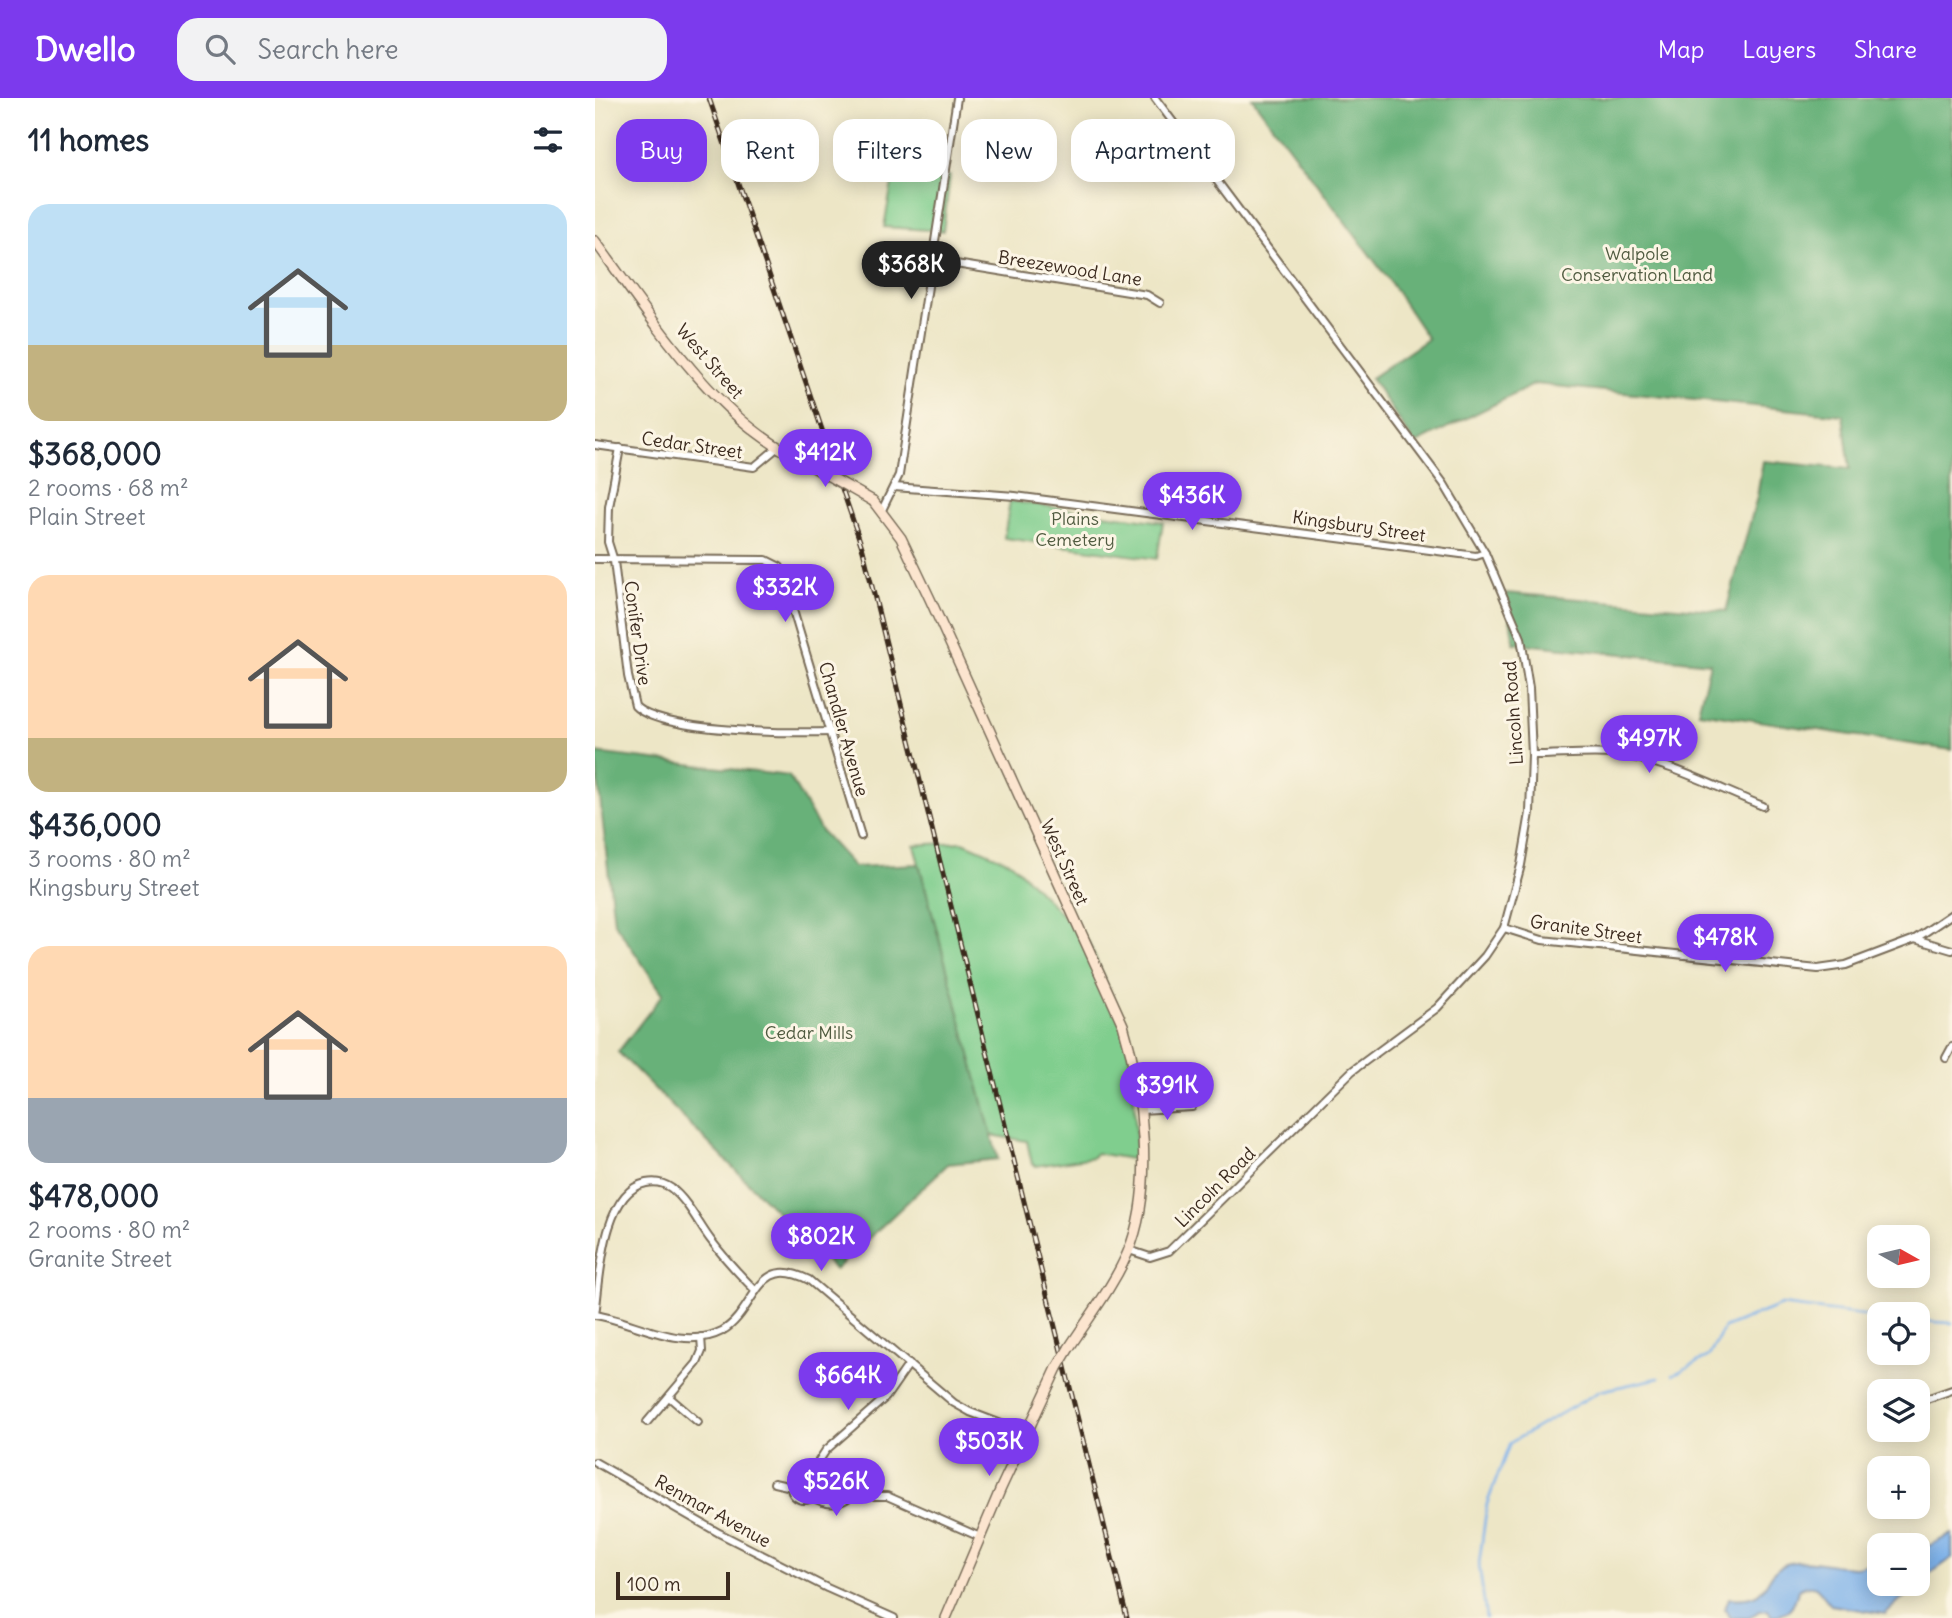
<!DOCTYPE html>
<html lang="en">
<head>
<meta charset="utf-8">
<style>
	body { margin:0; font-family:Delius,sans-serif; background:#f2f2f3; color:#1f2937; height:100vh; display:flex; flex-direction:column; font-size:26px; white-space:nowrap }
	* { box-sizing:border-box; margin:0 }
	p { font-size:23px; color:#747a83 }
	.icon { flex:none; width:38px; height:38px; fill:none; stroke:currentColor; stroke-width:2; stroke-linecap:round; stroke-linejoin:round }
	.map { position:relative; flex:1; overflow:hidden }
	.side { display:flex; flex-direction:column; background:#fff; width:595px }
	.side>* { flex:none }
	.guide { position:absolute; left:21px; top:21px; width:665px; height:63px; display:flex; gap:14px }
	.needle { width:46px; rotate:98deg }
	.buttons { position:absolute; left:1272px; top:1127px; display:grid; gap:14px }
	.buttons a { display:grid; place-items:center; width:63px; height:63px; border-radius:14px; background:#fff; box-shadow:0 4px 18px #0003; font-size:35px }
	.scale { position:absolute; left:21px; bottom:18px; width:114px; box-sizing:border-box; padding-left:7px; border:4px solid #3b2a1e; border-top:0; font-size:19px; line-height:24px; white-space:nowrap; color:#3b2a1e; -webkit-text-stroke:5px #fcf5e5; paint-order:stroke }
	.price { position:absolute; translate:-50% -60px; padding:0 16px; border-radius:24px; background:#7c3aed; color:#fff; font-size:23px; line-height:46px; filter:drop-shadow(0 2px 4px #0008) }
	.price::after { content:''; position:absolute; left:50%; top:42px; width:21px; height:16px; margin-left:-10px; background:inherit; clip-path:polygon(0 0,100% 0,50% 100%) }
	.price.on { background:#222; color:#fff }
	ul { padding:0; list-style:none }
	li { display:grid; align-content:center; gap:14px; height:371px; padding:0 28px }
	li span { display:grid; place-items:center; height:217px; border-radius:21px; color:#555 }
	li>.icon { margin-inline-start:auto }
	span .icon { width:126px; height:126px; fill:#fffc; stroke-width:1 }
	li b { font-size:30px }
	h2 { display:flex; justify-content:space-between; align-items:center; height:84px; padding:0 28px; font-size:30px }
	.pill { padding:0 24px; border-radius:21px; background:#fff; box-shadow:0 4px 18px #0003; font-size:24px; line-height:63px }
	.pill.on { background:#7c3aed; color:#fff }
	header { display:flex; align-items:center; gap:42px; box-sizing:border-box; height:98px; padding:0 35px; background:#7c3aed; color:#fff }
	header strong { font-size:33px }
	nav { display:flex; gap:38px; margin-inline-start:auto; font-size:24px }
	.search { width:490px; height:63px; background:#f2f2f3; display:flex; align-items:center; gap:18px; box-sizing:border-box; padding:0 24px; border-radius:21px; color:#747a83; font-size:26px }
	main { display:flex; flex:1; min-height:0 }
	.map>svg:first-child { display:block }
	.green { fill:#80ce8e; stroke:#5e7c56; stroke-width:2 }
	.forest { fill:#68b179; stroke:#526e4c; stroke-width:2 }
	.water { fill:#7eb2eb; stroke:#5c6e84; stroke-width:2 }
	.lines { fill:none; stroke-linecap:round; stroke-linejoin:round }
	.stream { stroke:#7eb2eb; stroke-width:2.5 }
	.street-casing { stroke:#796c59; stroke-width:10 }
	.secondary-casing { stroke:#796c59; stroke-width:12 }
	.street { stroke:#fff; stroke-width:6 }
	.secondary { stroke:#fce5cf; stroke-width:9 }
	.rail-casing { stroke:#3b2a1e; stroke-width:5 }
	.rail { stroke:#fcf5e5; stroke-width:2.5; stroke-dasharray:8; stroke-linecap:butt }
	.secondary-bridge-casing { stroke:#796c59; stroke-width:12; stroke-linecap:butt }
	.secondary-bridge { stroke:#fce5cf; stroke-width:9 }
	.labels { text-anchor:middle; dominant-baseline:central; stroke-width:6; stroke-linejoin:round; paint-order:stroke }
	.park-label { font-size:18px; fill:#505b40; stroke:#fcf5e5 }
	.street-label { font-size:18px; fill:#3b2a1e; stroke:#fcf5e5 }
</style>
</head>
<body>
<header>
<strong>Dwello</strong>
<div class="search"><svg class="icon" aria-label="search" viewBox="0 0 24 24"><circle cx="10" cy="10" r="6"/><path d="M15 15l6 6"/></svg>Search here</div>
<nav><a>Map</a><a>Layers</a><a>Share</a></nav>
</header>
<main>
<section class="side">
<h2>11 homes<svg class="icon" aria-label="filters" viewBox="0 0 24 24"><path d="M4 7h16M4 17h16"/><circle cx="9" cy="7" r="2"/><circle cx="15" cy="17" r="2"/></svg></h2>
<ul>
<li><span style="background:linear-gradient(#bfe0f5 65%,#c2b280 0)"><svg class="icon" aria-label="home" viewBox="0 0 24 24"><path d="M3 11l9-7 9 7M6 9v11h12V9"/></svg></span><div><b>$368,000</b><p>2 rooms · 68 m²</p><p>Plain Street</p></div></li>
<li><span style="background:linear-gradient(#ffd9b3 75%,#c2b280 0)"><svg class="icon" aria-label="home" viewBox="0 0 24 24"><path d="M3 11l9-7 9 7M6 9v11h12V9"/></svg></span><div><b>$436,000</b><p>3 rooms · 80 m²</p><p>Kingsbury Street</p></div></li>
<li><span style="background:linear-gradient(#ffd9b3 70%,#9aa5b1 0)"><svg class="icon" aria-label="home" viewBox="0 0 24 24"><path d="M3 11l9-7 9 7M6 9v11h12V9"/></svg></span><div><b>$478,000</b><p>2 rooms · 80 m²</p><p>Granite Street</p></div></li>
</ul>
</section>
<div class="map">
<svg width="1357" height="1520" viewBox="0 0 1357 1520">
	<rect width="100%" height="100%" fill="#fcf5e5"/>
	<filter id="ink" filterUnits="userSpaceOnUse"><feTurbulence type="fractalNoise" baseFrequency=".0143" numOctaves="2"/><feDisplacementMap in="SourceGraphic" scale="14" xChannelSelector="R" yChannelSelector="G"/><feConvolveMatrix kernelMatrix="1 2 1 2 8 2 1 2 1" color-interpolation-filters="sRGB"/></filter>
	<filter id="wash" filterUnits="userSpaceOnUse"><feTurbulence type="fractalNoise" baseFrequency=".00686" numOctaves="4" result="noise"/><feDisplacementMap in="SourceGraphic" scale="28" xChannelSelector="R" yChannelSelector="G"/><feGaussianBlur stdDeviation="1.57" result="paint"/><feColorMatrix in="noise" values="0 0 0 0 0 0 0 0 0 0 0 0 0 0 0 0 0 1.4 0 .05"/><feComposite in="paint" operator="in"/></filter>
	<g filter="url(#wash)">
		<rect width="100%" height="100%" fill="#ede6c6"/>
		<g class="green">
			<path d="M300 69 355 78 348 133 289 129Z"/>
			<path d="M415 403 568 424 562 461 409 440Z"/>
			<path d="M368 744 417 765 493 843 530 930 538 980 542 1062 501 1055 498 1059 441 1068 437 1066 432 1043 396 1037 319 747Z"/>
		</g>
		<g class="forest">
			<path d="M657 0H1357V652L1103 614 1115 565 919 545 911 495 1131 513 1162 399 1168 363 1255 371 1248 317 940 286 820 346 776 280 833 241 793 181Z"/>
			<path d="M0 655 194 678 226 733 259 769 324 766 403 1061 353 1066 240 1172 23 954 68 896 19 824Z"/>
		</g>
		<path class="water" d="M1357 1436V1460L1331 1479 1327 1489 1305 1502 1290 1516 1236 1507C1224 1495 1223 1480 1203 1492 1200 1508 1193 1516 1177 1519L1173 1512 1164 1513 1154 1520H1136L1130 1511 1134 1500C1179 1505 1165 1477 1189 1467 1208 1458 1238 1469 1259 1469 1268 1469 1276 1463 1284 1464V1486H1323V1453Z"/>
		<g class="lines">
			<g class="stream">
				<path d="M1323 1223 1357 1225"/>
				<path d="M1078 1277 1114 1258 1129 1230 1186 1207 1284 1219"/>
				<path d="M891 1520 884 1466 892 1406 915 1345 1005 1293 1064 1280"/>
			</g>
		</g>
	</g>
	<g filter="url(#ink)">
		<g class="lines">
			<g class="street-casing">
				<g id="street">
					<path d="M336 162 552 197 565 205"/>
					<path d="M0 347 159 369 182 350"/>
					<path d="M25 350 14 409 13 444 19 463 33 578 40 608C66 635 197 635 237 634"/>
					<path d="M299 389 420 398 881 458 890 455"/>
					<path d="M287 412 304 377 362 0"/>
					<path d="M0 461 171 462 185 469 266 738"/>
					<path d="M937 657C964 657 992 654 1019 656 1070 662 1120 689 1168 708"/>
					<path d="M909 830 947 842 1223 871 1251 867 1320 841 1357 852"/>
					<path d="M1320 841 1357 816"/>
					<path d="M1351 960 1357 949"/>
					<path d="M545 1012 597 1009"/>
					<path d="M534 1152 555 1159 574 1153 757 973 842 910 890 858 909 830 926 767 935 715 937 657 934 590 926 540 890 455 849 386 560 0"/>
					<path d="M0 1217C40 1223 87 1254 127 1233 162 1213 160 1154 214 1182L359 1305 375 1314 430 1335"/>
					<path d="M0 1217C5 1182 7 1094 51 1085 60 1083 69 1085 76 1090 93 1103 103 1125 115 1141 129 1160 145 1177 161 1193"/>
					<path d="M74 1299 103 1324"/>
					<path d="M1323 1304 1357 1292"/>
					<path d="M52 1324 102 1265 107 1253 106 1239"/>
					<path d="M0 1364 124 1435 232 1490 299 1520"/>
					<circle cx="209" cy="1389" r="13"/>
					<path d="M214 1378 231 1352 291 1299 314 1266"/>
					<path d="M179 1385 197 1389"/>
					<path d="M279 1398H292L385 1439"/>
					<path d="M218 1399C234 1410 246 1406 261 1395"/>
				</g>
			</g>
			<g class="secondary-casing">
				<g id="secondary">
					<path d="M0 143C54 216 115 314 197 357"/>
					<path d="M278 403 306 440 335 501 528 927C548 992 560 1090 533 1154 518 1189 494 1219 474 1250"/>
					<path d="M351 1520 406 1390 462 1270"/>
				</g>
			</g>
			<use href="#street" class="street"/>
			<use href="#secondary" class="secondary"/>
			<g class="rail-casing">
				<path id="rail" d="M114 0 268 452 532 1520"/>
			</g>
			<use href="#rail" class="rail"/>
			<g class="secondary-bridge-casing">
				<g id="secondary-bridge">
					<path d="M197 357 278 403"/>
					<path d="M462 1270 474 1250"/>
				</g>
			</g>
			<use href="#secondary-bridge" class="secondary-bridge"/>
		</g>
	</g>
	<g class="labels">
		<g class="park-label">
			<text x="1042" y="155">Walpole<tspan x="1042" dy="21">Conservation Land</tspan></text>
			<text x="480" y="420">Plains<tspan x="480" dy="21">Cemetery</tspan></text>
			<text x="214" y="934">Cedar Mills</text>
		</g>
		<g class="street-label">
			<text transform="translate(475 170) rotate(9)">Breezewood Lane</text>
			<text transform="translate(115 263) rotate(49)">West Street</text>
			<text transform="translate(97 347) rotate(8)">Cedar Street</text>
			<text transform="translate(764 428) rotate(8)">Kingsbury Street</text>
			<text transform="translate(43 535) rotate(82)">Conifer Drive</text>
			<text transform="translate(918 615) rotate(-94)">Lincoln Road</text>
			<text transform="translate(249 631) rotate(74)">Chandler Avenue</text>
			<text transform="translate(470 764) rotate(66)">West Street</text>
			<text transform="translate(991 831) rotate(8)">Granite Street</text>
			<text transform="translate(620 1089) rotate(-45)">Lincoln Road</text>
			<text transform="translate(118 1413) rotate(29)">Renmar Avenue</text>
		</g>
	</g>
</svg>
<div class="buttons">
<a><svg class="needle" viewBox="-14 -14 28 28"><path d="M0-13l5 13h-10z" fill="#e53935"/><path d="M0 13l5-13h-10z" fill="#747a83"/></svg></a>
<a><svg class="icon" aria-label="locate" viewBox="0 0 24 24"><circle cx="12" cy="12" r="6"/><path d="M12 2v4M12 18v4M2 12h4M18 12h4"/></svg></a>
<a><svg class="icon" aria-label="layers" viewBox="0 0 24 24"><path d="M12 4l9 5-9 5-9-5zM3 14l9 5 9-5"/></svg></a>
<a>+</a>
<a>−</a>
</div>
<div class="scale">100 m</div>
<b class="price on" style="left:316px;top:203px">$368K</b>
<b class="price" style="left:230px;top:391px">$412K</b>
<b class="price" style="left:597px;top:434px">$436K</b>
<b class="price" style="left:190px;top:526px">$332K</b>
<b class="price" style="left:1054px;top:677px">$497K</b>
<b class="price" style="left:1130px;top:876px">$478K</b>
<b class="price" style="left:572px;top:1024px">$391K</b>
<b class="price" style="left:226px;top:1175px">$802K</b>
<b class="price" style="left:253px;top:1314px">$664K</b>
<b class="price" style="left:394px;top:1380px">$503K</b>
<b class="price" style="left:241px;top:1420px">$526K</b>
<div class="guide">
<a class="pill on">Buy</a>
<a class="pill">Rent</a>
<a class="pill">Filters</a>
<a class="pill">New</a>
<a class="pill">Apartment</a>
</div>
</div>
</main>
</body>
</html>
